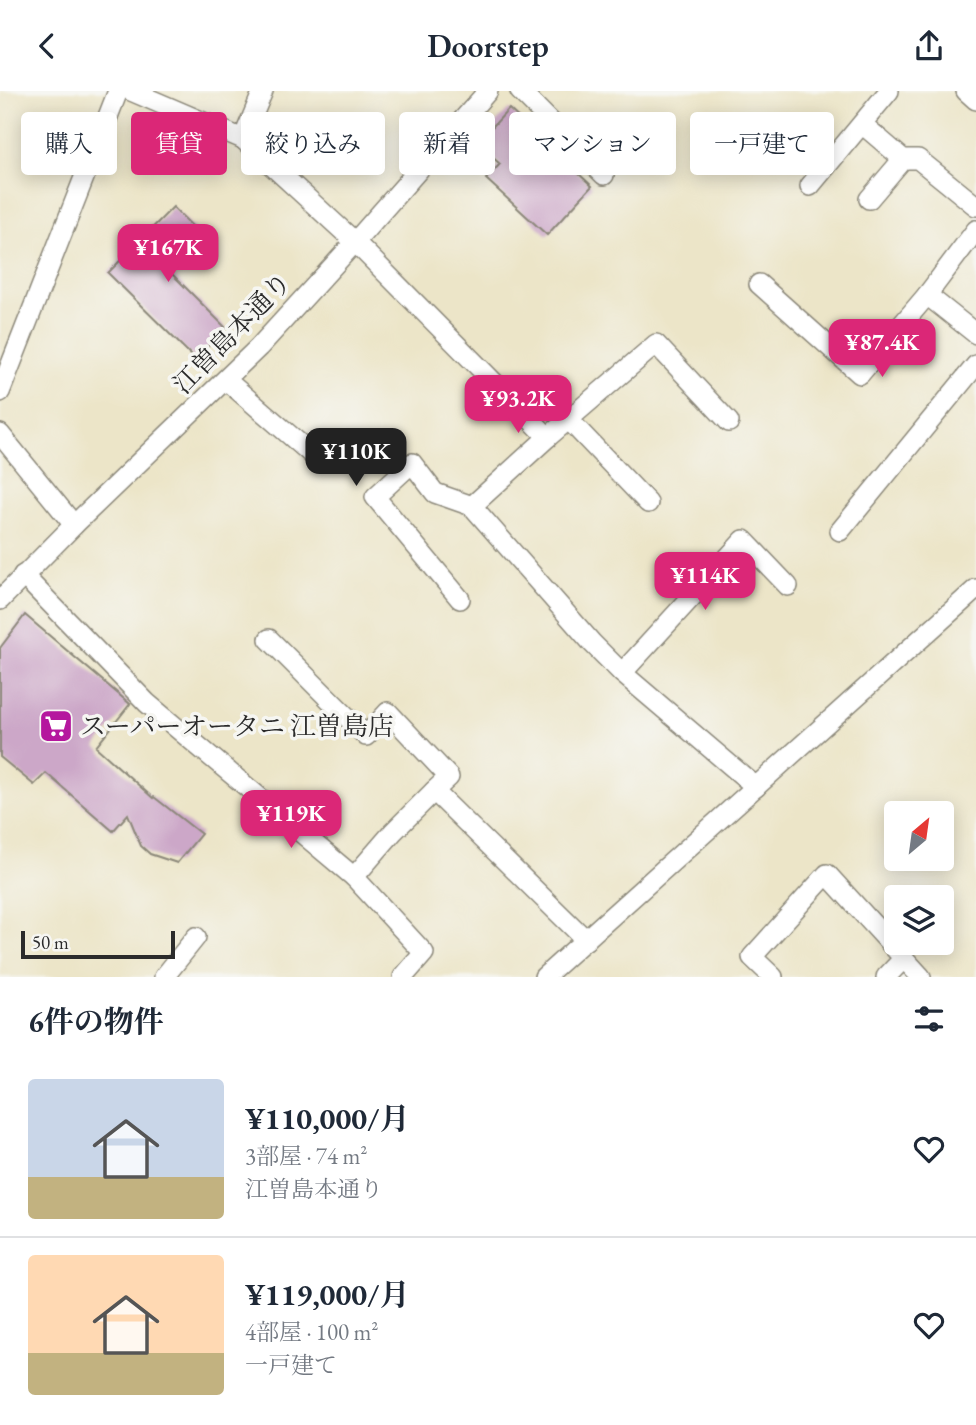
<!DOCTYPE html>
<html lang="ja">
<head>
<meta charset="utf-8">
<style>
	body { margin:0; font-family:"EB Garamond","Noto Serif JP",serif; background:#f2f2f3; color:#1f2937; height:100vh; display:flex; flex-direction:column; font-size:26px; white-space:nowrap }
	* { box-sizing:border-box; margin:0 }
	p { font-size:23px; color:#747a83 }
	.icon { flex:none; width:38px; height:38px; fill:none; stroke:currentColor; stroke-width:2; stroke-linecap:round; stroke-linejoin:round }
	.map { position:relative; height:886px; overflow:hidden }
	.sheet { display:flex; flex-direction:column; background:#fff; flex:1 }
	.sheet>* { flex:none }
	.top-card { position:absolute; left:21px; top:21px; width:934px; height:63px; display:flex; gap:14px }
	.needle { width:46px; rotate:29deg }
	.tools { position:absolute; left:884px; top:710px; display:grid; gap:14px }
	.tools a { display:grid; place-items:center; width:70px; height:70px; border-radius:7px; background:#fff; box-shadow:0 4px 18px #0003; font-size:35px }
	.scale { position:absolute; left:21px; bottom:18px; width:154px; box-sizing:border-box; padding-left:7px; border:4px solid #2b2b2b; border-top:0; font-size:19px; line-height:24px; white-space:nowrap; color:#2b2b2b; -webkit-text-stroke:5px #f6f6f2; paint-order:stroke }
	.price { position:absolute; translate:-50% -60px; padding:0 16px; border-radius:14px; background:#db2777; color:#fff; font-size:23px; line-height:46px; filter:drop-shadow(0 2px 4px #0008) }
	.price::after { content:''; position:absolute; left:50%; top:42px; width:21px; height:16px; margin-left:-10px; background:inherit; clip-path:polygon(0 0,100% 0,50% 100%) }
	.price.on { background:#222; color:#fff }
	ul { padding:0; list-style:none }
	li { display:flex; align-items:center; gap:21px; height:175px; padding:0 28px }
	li+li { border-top:2px solid #e0e1e3 }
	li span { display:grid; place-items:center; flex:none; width:196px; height:140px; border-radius:7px; color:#555 }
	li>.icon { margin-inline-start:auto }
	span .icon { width:84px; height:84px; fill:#fffc; stroke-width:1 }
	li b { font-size:30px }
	h2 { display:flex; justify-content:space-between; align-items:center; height:84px; padding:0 28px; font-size:30px }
	.tag { padding:0 24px; border-radius:7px; background:#fff; box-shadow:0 4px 18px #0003; font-size:24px; line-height:63px }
	.tag.on { background:#db2777; color:#fff }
	header { display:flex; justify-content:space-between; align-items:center; height:91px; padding:0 28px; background:#fff; font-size:32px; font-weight:600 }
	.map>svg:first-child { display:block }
	.building { fill:#cca7c8 }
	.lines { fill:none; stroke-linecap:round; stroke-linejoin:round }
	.minor-casing { stroke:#8c887a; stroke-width:22 }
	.minor { stroke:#fff; stroke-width:19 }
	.labels { text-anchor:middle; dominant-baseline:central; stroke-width:7; stroke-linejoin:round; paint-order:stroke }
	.street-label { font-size:26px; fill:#2b2b2b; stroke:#f6f6f2 }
	.poi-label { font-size:26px; fill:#2b2b2b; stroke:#f6f6f2; text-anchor:start }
</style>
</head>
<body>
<header><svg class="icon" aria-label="back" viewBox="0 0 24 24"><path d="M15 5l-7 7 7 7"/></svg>Doorstep<svg class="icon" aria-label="share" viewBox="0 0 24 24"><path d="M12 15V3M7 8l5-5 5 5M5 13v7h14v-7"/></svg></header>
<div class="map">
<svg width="976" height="886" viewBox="0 0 976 886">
	<rect width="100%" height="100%" fill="#f6f6f2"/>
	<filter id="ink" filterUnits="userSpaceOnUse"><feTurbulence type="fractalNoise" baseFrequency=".0143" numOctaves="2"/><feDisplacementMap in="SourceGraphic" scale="14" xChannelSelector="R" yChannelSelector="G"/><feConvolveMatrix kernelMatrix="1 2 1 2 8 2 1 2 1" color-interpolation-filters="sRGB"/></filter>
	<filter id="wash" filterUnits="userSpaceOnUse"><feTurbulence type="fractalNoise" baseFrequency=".00686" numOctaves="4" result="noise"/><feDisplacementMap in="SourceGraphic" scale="28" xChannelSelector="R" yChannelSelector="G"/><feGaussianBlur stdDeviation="1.57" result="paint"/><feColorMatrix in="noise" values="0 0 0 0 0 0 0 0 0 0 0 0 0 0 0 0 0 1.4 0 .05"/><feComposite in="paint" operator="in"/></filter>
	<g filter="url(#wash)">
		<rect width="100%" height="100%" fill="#ece5c8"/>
		<g id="blocks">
			<g class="building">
				<path d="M509 18 592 95 547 144 486 88 500 73 477 52Z"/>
				<path d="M173 116 203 146 169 180 226 237 195 268 108 182Z"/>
				<path d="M25 524 130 613 96 656 153 707 154 706 201 743 177 772 150 763 141 755 128 723 113 740 46 682 34 694 0 666V557Z"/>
			</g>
		</g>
	</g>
	<g filter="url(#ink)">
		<use href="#blocks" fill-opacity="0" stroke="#8c887a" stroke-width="2"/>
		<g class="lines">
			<g class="minor-casing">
				<g id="minor">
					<path d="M131 0 243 48 355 151 548 346 472 415 592 552 622 582 756 696"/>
					<path d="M520 0 604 84"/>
					<path d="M966 0 976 9"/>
					<path d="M862 33 903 68H918L976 115"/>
					<path d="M243 48 263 0"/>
					<path d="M810 95 889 0"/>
					<path d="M869 108 903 68"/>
					<path d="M759 193 860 283 927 204 976 139"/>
					<path d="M927 204 976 243"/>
					<path d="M226 289 315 366"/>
					<path d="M0 301 118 0"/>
					<path d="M568 328 648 412"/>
					<path d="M0 343 74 434"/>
					<path d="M548 346 656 253 729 331"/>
					<path d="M840 440 976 274"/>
					<path d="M23 484 147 612 354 786 393 741 434 700 586 849"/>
					<path d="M460 508 375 406 412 372 435 402 472 415"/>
					<path d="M0 509 74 434 259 256 355 151 488 0"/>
					<path d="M269 548 366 645 388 621 449 686 434 700"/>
					<path d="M622 582 744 449 788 495"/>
					<path d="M354 786 424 862 403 886"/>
					<path d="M164 886 196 846"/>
					<path d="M544 886 976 498"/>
					<path d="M773 886 752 866 827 783 921 886"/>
					<path d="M886 886 904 867"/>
				</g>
			</g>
			<use href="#minor" class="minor"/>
		</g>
	</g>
	<defs>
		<g id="supermarket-square" transform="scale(1.75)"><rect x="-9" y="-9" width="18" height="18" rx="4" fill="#b5179e" stroke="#f6f6f2"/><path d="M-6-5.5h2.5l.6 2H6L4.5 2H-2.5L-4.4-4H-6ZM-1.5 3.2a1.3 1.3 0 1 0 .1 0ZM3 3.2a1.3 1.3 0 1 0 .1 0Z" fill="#fff"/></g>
	</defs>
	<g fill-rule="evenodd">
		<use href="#supermarket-square" x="56" y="635"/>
	</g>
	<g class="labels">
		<g class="street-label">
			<text transform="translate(232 242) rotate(-46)">江曽島本通り</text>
		</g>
		<g class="poi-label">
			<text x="80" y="635">スーパーオータニ 江曽島店</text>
		</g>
	</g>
</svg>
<div class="tools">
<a><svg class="needle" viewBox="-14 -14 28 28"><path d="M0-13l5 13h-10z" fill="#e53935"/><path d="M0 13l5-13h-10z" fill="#747a83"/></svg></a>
<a><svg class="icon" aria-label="layers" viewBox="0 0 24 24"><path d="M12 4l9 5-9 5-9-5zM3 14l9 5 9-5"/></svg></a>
</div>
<div class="scale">50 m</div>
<b class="price" style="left:168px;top:193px">¥167K</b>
<b class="price" style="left:882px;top:288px">¥87.4K</b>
<b class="price" style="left:518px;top:344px">¥93.2K</b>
<b class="price on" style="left:356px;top:397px">¥110K</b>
<b class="price" style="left:705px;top:521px">¥114K</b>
<b class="price" style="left:291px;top:759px">¥119K</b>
<div class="top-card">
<a class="tag">購入</a>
<a class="tag on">賃貸</a>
<a class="tag">絞り込み</a>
<a class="tag">新着</a>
<a class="tag">マンション</a>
<a class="tag">一戸建て</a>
</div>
</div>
<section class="sheet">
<h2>6件の物件<svg class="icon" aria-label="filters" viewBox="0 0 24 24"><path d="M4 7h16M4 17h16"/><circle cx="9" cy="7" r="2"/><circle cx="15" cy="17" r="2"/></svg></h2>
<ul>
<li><span style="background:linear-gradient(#c9d6e8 70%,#c2b280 0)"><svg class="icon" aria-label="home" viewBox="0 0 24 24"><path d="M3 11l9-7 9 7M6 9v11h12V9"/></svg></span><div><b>¥110,000/月</b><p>3部屋 · 74 m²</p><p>江曽島本通り</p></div><svg class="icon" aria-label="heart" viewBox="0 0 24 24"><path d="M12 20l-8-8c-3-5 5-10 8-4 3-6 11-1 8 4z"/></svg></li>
<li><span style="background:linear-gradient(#ffd9b3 70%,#c2b280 0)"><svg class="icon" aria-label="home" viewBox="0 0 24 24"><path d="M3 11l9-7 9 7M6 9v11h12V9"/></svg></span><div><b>¥119,000/月</b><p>4部屋 · 100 m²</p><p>一戸建て</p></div><svg class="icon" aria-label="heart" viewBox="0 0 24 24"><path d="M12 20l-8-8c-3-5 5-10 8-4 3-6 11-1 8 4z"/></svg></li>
</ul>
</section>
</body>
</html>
